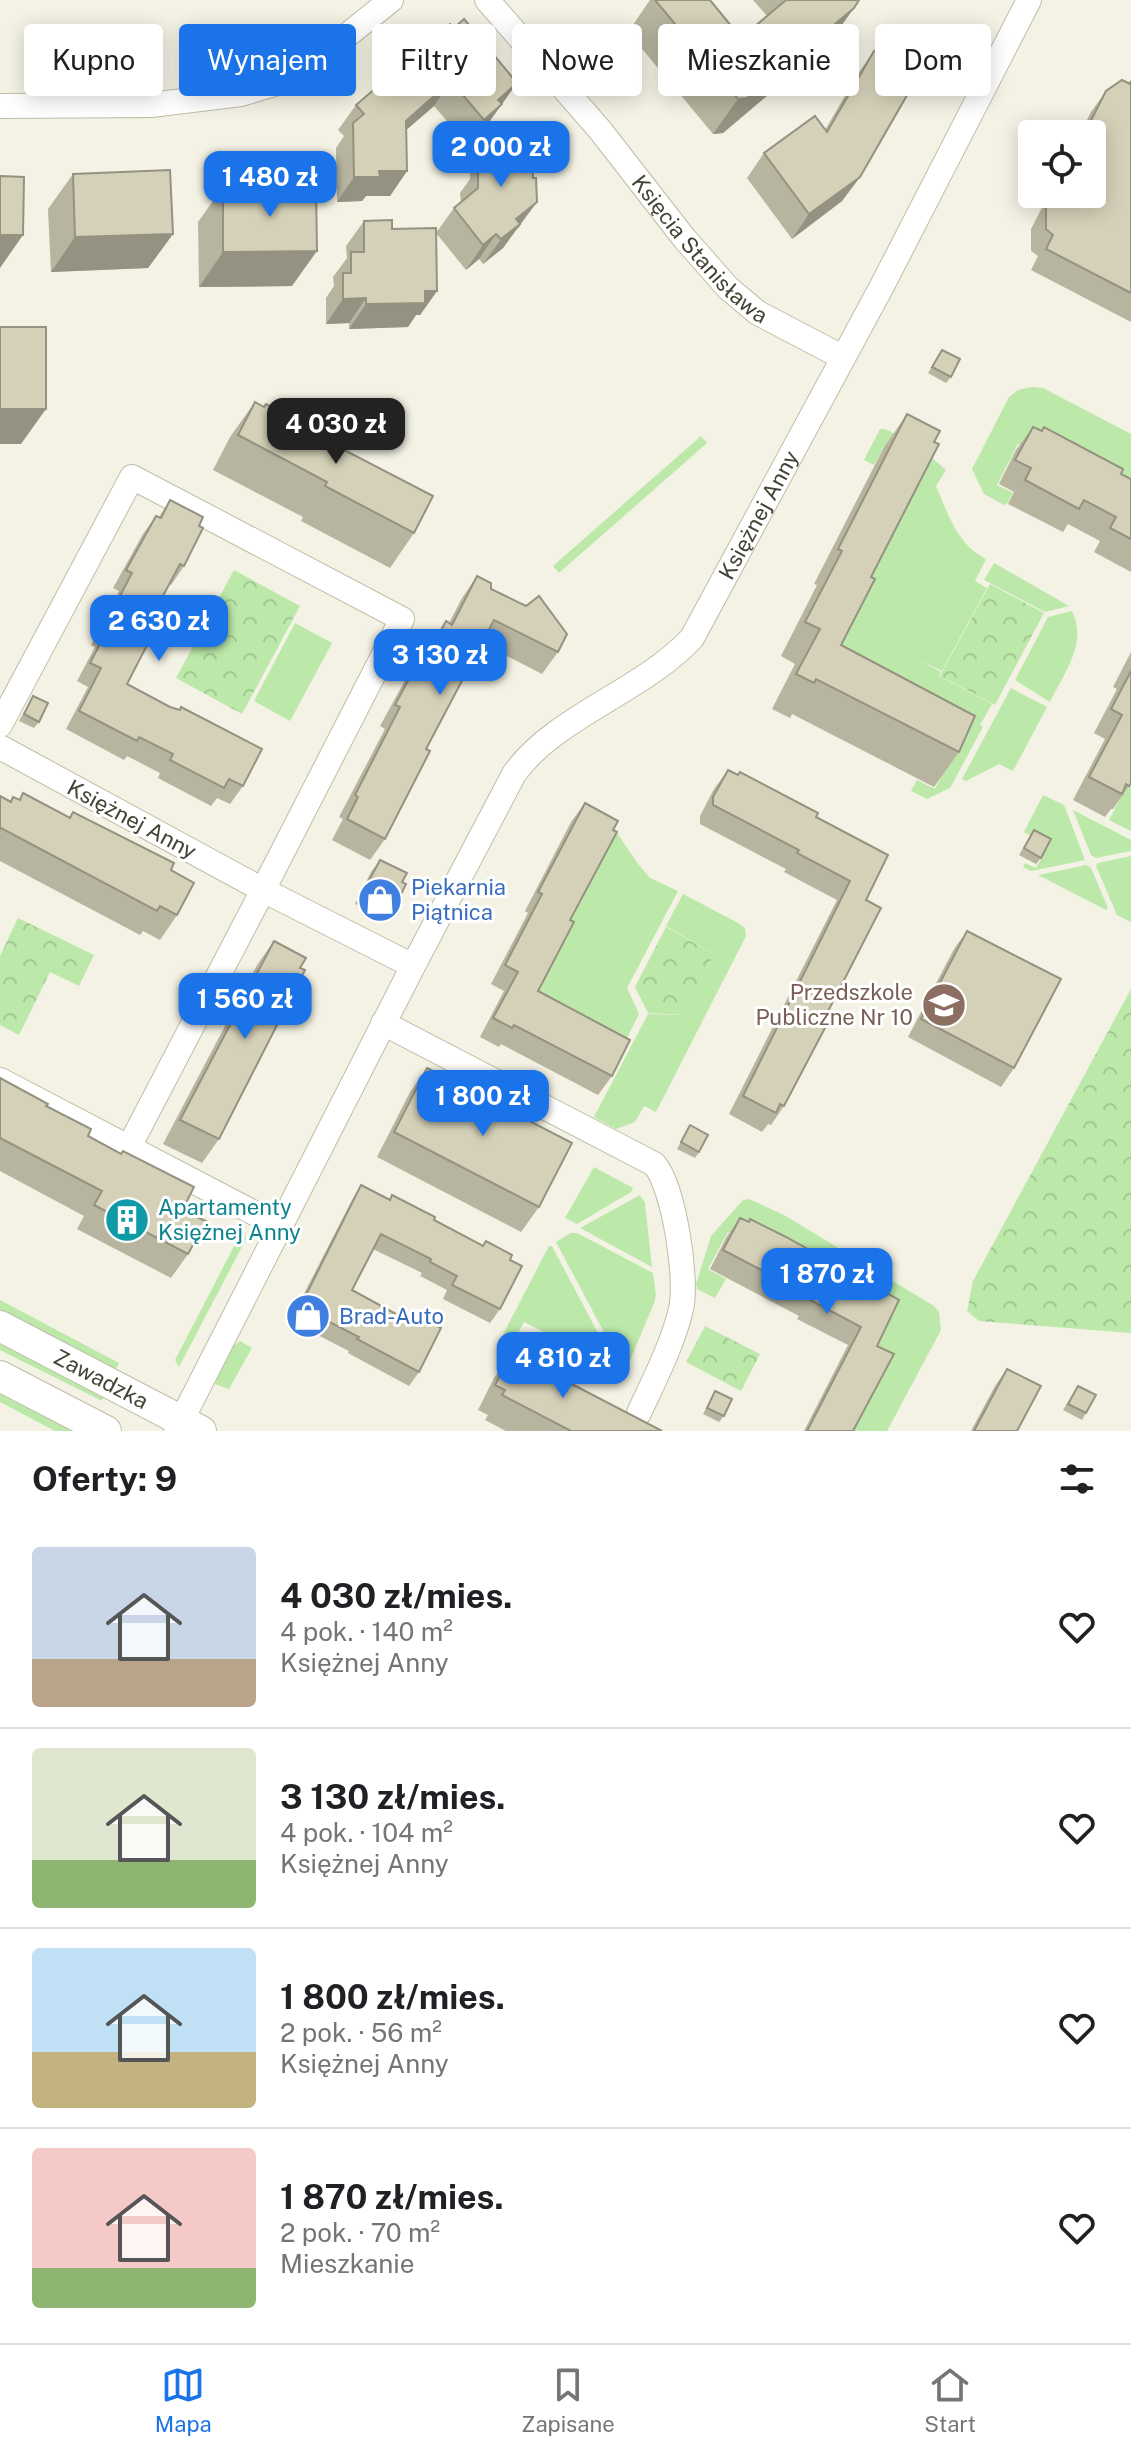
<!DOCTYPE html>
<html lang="pl">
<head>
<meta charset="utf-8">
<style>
	body { margin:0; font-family:"Public Sans",sans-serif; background:#f6f6f6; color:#202124; height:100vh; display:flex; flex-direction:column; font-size:30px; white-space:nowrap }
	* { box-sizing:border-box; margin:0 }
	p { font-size:26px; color:#757577 }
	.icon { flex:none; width:44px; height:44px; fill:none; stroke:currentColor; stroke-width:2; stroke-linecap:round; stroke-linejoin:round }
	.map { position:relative; height:1431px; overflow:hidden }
	.sheet { display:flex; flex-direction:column; background:#fff; flex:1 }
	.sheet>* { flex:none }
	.guide { position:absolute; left:24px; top:24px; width:1084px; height:72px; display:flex; gap:16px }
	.tools { position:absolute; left:1018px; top:120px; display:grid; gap:16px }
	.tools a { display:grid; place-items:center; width:88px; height:88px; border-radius:8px; background:#fff; box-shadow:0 4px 20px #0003; font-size:40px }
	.price { position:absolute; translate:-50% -68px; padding:0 18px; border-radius:16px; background:#1a73e8; color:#fff; font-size:26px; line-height:52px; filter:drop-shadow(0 2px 4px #0008) }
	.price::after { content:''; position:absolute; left:50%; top:48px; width:24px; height:18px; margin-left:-12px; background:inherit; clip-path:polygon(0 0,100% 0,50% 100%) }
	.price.selected { background:#222; color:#fff }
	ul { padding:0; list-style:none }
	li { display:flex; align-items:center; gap:24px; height:200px; padding:0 32px }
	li+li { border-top:2px solid #e0e0e0 }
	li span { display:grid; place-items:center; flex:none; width:224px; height:160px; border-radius:8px; color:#555 }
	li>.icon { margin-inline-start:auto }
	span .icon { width:96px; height:96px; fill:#fffc; stroke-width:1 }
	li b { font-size:34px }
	h2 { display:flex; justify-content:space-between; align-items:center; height:96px; padding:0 32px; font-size:34px }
	.pill { padding:0 28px; border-radius:8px; background:#fff; box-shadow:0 4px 20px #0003; font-size:28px; line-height:72px }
	.pill.selected { background:#1a73e8; color:#fff }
	.tab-bar { display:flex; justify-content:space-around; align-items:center; height:112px; border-top:2px solid #e0e0e0; background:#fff; font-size:22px; color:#757577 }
	.tab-bar a { display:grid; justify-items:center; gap:4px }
	.tab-bar .selected { color:#1a73e8 }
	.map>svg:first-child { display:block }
	.grass { fill:#bce9aa }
	.forest { fill:url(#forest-crowns) }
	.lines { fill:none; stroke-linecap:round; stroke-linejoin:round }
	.minor-casing { stroke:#bfbda6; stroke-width:26 }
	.tertiary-casing { stroke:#bfbda6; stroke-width:32 }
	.minor { stroke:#fff; stroke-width:24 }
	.tertiary { stroke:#fff; stroke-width:30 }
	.wall { fill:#b7b49f }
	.shaded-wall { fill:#959282 }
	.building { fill:#d5d1b9; stroke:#959282; stroke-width:2 }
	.labels { text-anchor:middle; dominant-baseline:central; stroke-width:6; stroke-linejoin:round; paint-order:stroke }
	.street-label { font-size:22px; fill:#454334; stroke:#fff }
	.shop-label { font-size:22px; fill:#366cbe; stroke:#fff; text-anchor:start }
	.education-label { font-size:22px; fill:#785e54; stroke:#fff; text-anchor:end }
	.culture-label { font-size:22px; fill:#0d838f; stroke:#fff; text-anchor:start }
</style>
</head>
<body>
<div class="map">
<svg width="1131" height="1431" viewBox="0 0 1131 1431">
	<defs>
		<pattern id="forest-crowns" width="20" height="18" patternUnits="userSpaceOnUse" patternTransform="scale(2)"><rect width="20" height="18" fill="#bce9aa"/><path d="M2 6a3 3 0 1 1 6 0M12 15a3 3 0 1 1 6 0" fill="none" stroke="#a3c993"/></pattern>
	</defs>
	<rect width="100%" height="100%" fill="#f3f2e4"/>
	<g class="grass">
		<path d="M1031 387 1043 388 1131 434V508L1109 492 1018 444 997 485 1013 493 1007 504 1004 505 984 494 972 469 1009 397 1018 390Z"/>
		<path d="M880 429H885L917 445 946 470 936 486C948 514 957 544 986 559L975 581 987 588 942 671 921 661 941 672 939 676 992 704 980 725 983 727 950 788 927 799 911 791 917 780 935 789 955 750 818 679 921 467 883 448 874 465 864 460Z"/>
		<path d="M701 436 707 443 559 573 553 566Z"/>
		<path d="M994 563 1069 606 1045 612 984 580Z"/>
		<path d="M1072 611C1088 643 1064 673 1050 702L1015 680 1048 617Z"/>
		<path d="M295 623 332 643 290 721 254 701Z"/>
		<path d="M1011 688 1047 707 1013 771 999 764 966 781 962 779Z"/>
		<path d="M1131 778V831L1109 820Z"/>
		<path d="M1043 795 1064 805 1085 860 1031 871 1023 867 1025 863 1036 868 1048 846 1024 832Z"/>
		<path d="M1073 810 1131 840V851L1096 858 1091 855Z"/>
		<path d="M573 819 609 821 638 864 650 878 678 891 627 988 639 1014 619 1054 528 1007 558 939 610 842 572 821Z"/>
		<path d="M1131 856V922L1117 915 1096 866 1098 863Z"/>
		<path d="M1086 865 1091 868 1108 908 1106 910 1038 875Z"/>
		<path d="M683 894 738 923 745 928 746 936 656 1112 644 1106 635 1122 616 1129 594 1117 648 1014 683 1015 714 954 666 926Z"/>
		<path d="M594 1167 633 1188 631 1192 577 1224 565 1218Z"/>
		<path d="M640 1195 645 1203 652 1267 580 1228Z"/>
		<path d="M749 1199 784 1215 934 1306 939 1312 941 1330 887 1431H852L882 1373 819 1280 728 1232 708 1269 726 1279 715 1298 697 1289 696 1284 711 1236 743 1200Z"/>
		<path d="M243 1229 246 1239 179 1367 175 1360Z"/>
		<path d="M571 1233H577L653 1273 656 1295 654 1303 625 1372 556 1242Z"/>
		<path d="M549 1246H552L617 1369 524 1322 508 1351 499 1342Z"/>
		<path d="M0 1300 119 1363 115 1371 0 1311Z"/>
		<path d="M0 1341 104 1395 102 1401 0 1350Z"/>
		<path d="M240 1341 252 1348 229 1389 215 1384 230 1348Z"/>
		<path d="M0 1390 79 1431H55L0 1402Z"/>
	</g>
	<g class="forest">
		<path d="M234 570 300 606 242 714 176 678Z"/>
		<path d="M990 584 1044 613 995 705 940 676Z"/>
		<path d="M18 918 94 955 79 986 50 972 19 1035 0 1025V956Z"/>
		<path d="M666 927 714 954 683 1015 648 1013 635 987Z"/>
		<path d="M1131 989V1333L979 1321 967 1311 973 1281Z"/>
		<path d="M705 1326 760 1354 741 1391 686 1362Z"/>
	</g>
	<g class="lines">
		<g class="minor-casing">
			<g id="minor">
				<path id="s1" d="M487 0 600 130 684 238 728 288 758 313 842 357"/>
				<path d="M0 106 151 105 241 94 294 78 391 0"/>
				<path d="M0 725 132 477 402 619 263 890 0 747"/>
				<path d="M383 1023 654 1164C674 1186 688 1280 681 1309 673 1344 654 1380 639 1413"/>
				<path d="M0 1080 281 1227"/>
				<path d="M129 1147 263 890 413 966"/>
				<path id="s2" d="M176 1431 413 966 514 774C554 717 643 691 692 638L882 286 1029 0"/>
			</g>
		</g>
		<g class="tertiary-casing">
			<g id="tertiary">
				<path id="s3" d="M0 1326 201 1431"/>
				<path d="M0 1376 106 1431"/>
			</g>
		</g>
		<use href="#minor" class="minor"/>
		<use href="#tertiary" class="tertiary"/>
	</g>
	<g class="wall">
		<path d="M650 0H710L741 38 767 16 753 0H859L829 43 723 133 713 134 628 32Z"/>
		<path d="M454 28 517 83 484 129 467 144 434 106 406 130 407 171 390 196H366L362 201 337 202 336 148 344 136 338 130 356 105Z"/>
		<path d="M874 51 860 177 842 201 792 239 747 178 764 153 825 130 857 75Z"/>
		<path d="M1131 80V322L1031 270 1038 256 1031 251V229L1049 194H1092V134H1080L1091 112 1106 91 1129 83Z"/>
		<path d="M487 137 520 227 516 229 503 248 483 264 479 259 466 270 436 233 437 291 420 315H416L408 327 349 329V323L326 324V298L334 286 333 277 347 258 346 246 364 221 392 229 436 233 454 208 461 203 460 193 470 179V162Z"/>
		<path d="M73 174 173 234 148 268 51 272 48 209Z"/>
		<path d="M223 187 292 286 199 287 198 222Z"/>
		<path d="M942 350 951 377 946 383 928 373Z"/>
		<path d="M255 402 344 450 414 533 390 568 301 521 303 517 213 470 230 437Z"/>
		<path d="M907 414 934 442 871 577 841 645 959 752 934 787 792 714 790 718 772 709 795 664 781 656 817 585 814 584 883 449Z"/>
		<path d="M1033 427 1131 479V572L1094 552 1100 541 1068 524 1063 532 1008 504 1014 492 999 484 1016 450Z"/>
		<path d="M170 500 199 526 184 566 171 585 169 584 157 607 155 617 127 684 243 786 230 804 217 798 211 806 158 778 160 773 127 756 124 760 66 729 88 687 77 681 95 647 91 645 119 591 113 588 143 534 156 516 159 517Z"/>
		<path d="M477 576 558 652 542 674 482 643 426 749 385 839 370 860 332 840 343 819 339 817 385 729 380 726 409 673 424 651 426 652 446 621 449 623 462 598Z"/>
		<path d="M1131 652V783L1113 809H1111L1105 817 1073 800 1105 739 1094 733 1117 689 1113 687Z"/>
		<path d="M33 696 39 722 34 728 19 721Z"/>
		<path d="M728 770 816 817 866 900 822 1023 784 1106 771 1125 768 1124 762 1132 729 1114 837 900 784 872 786 869 700 824V816L714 789Z"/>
		<path d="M23 793 69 817 73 812 171 870 177 915 160 940 143 931 140 935 0 861V796L10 802 13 797 19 800Z"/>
		<path d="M585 803 570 920 538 991 612 1076 598 1095 501 1044 499 1047 480 1037 504 991 491 984 528 913 525 911 571 822Z"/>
		<path d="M1034 830 1041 858 1036 864 1019 855Z"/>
		<path d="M380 860 402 882 395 907 387 919 355 904 371 872Z"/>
		<path d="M967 931 1014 1068 1001 1087 908 1037 954 949Z"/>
		<path d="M274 941 300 968 219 1139 202 1163 163 1144 257 965Z"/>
		<path d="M427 1068 539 1207 521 1232 377 1157 410 1092Z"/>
		<path d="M0 1078 46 1106 88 1136 182 1211 188 1254 171 1278 77 1229 84 1216 0 1171Z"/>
		<path d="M690 1125 699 1152 695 1158 677 1149Z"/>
		<path d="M361 1185 389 1199 392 1195 434 1220 483 1246 486 1241 510 1260 500 1309 490 1323 443 1299 447 1290 420 1276 422 1273 373 1249 352 1290 415 1324 420 1317 419 1372 409 1386 348 1353 349 1351 290 1321 352 1200Z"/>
		<path d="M740 1218 786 1237 877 1346 853 1431H804L848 1345 797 1319 799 1316 710 1269 727 1236Z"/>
		<path d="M512 1353 662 1431H506L485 1420 488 1415 478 1410 494 1378Z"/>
		<path d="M1007 1369 1017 1431H971L995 1386Z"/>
		<path d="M1078 1386 1086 1413 1082 1420 1063 1410Z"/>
		<path d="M715 1391 724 1416 719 1422 703 1414Z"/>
	</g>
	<g class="shaded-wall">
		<path d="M854 8 829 43 723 133 713 134 738 99Z"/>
		<path d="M451 81 434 106 389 145 406 121Z"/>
		<path d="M517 83 484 129 467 144 498 100Z"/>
		<path d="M379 171H407L390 196H366L362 201 337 202 354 177Z"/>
		<path d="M860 177 842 201 792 239 809 214Z"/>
		<path d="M537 202 503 248 483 264 516 219Z"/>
		<path d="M173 234 148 268 51 272 75 237Z"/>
		<path d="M496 234 479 259 466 270 483 245Z"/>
		<path d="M0 235H23L0 268Z"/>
		<path d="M317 251 292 286 199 287 223 252Z"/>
		<path d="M425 291H437L420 315H416L408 327 349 329 366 304Z"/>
		<path d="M366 298 349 323 326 324 343 299Z"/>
		<path d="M0 409H46L21 444H0Z"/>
	</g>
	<g class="building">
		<path d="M655 0H710L741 38 786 0H859L854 8 747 98 738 99Z"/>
		<path d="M464 19 517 83 498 100 502 104 484 120 451 81 406 121 407 171H379L380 177H354L353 123 364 114 356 105 450 24 454 28Z"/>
		<path d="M874 51 918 76 860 177 809 214 764 153 815 116 827 132Z"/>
		<path d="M1122 80 1130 84 1131 81V293L1046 249 1053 235 1046 229V207L1053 194H1092V134H1084L1106 91Z"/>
		<path d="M487 137H532L533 178H536L537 202 516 219 520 224 501 239 496 234 483 245 454 208 478 188V168H488Z"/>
		<path d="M170 170 173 234 75 237 73 174Z"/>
		<path d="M0 176 24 177 23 235H0Z"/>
		<path d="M316 186 317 251 223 252V187Z"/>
		<path d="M392 220V229L436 228 437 291H425V303L366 304V298L343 299V273H351V252H364V221Z"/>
		<rect x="0" y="327" width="46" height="82"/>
		<path d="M942 350 960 359 951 377 932 367Z"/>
		<path d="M255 402 264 407 266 404 347 446 344 450 433 496 414 533 325 486 327 482 238 435Z"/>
		<path d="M907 414 940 431 934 442 939 444 871 577 875 579 841 645 975 716 959 752 816 679 814 683 796 674 820 629 805 622 842 551 838 549Z"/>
		<path d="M1033 427 1042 431 1044 427 1123 469 1121 474 1131 479V539L1110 528 1116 517 1084 500 1079 509 1025 480 1031 468 1015 460Z"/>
		<path d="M170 500 203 517 199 526 203 528 184 566 180 564 157 607 160 608 155 617 160 620 127 684 170 707 180 710 181 707 262 749 243 786 229 779 224 788 170 760 173 754 139 737 137 741 79 711 101 668 90 663 108 629 104 627 132 573 126 570 156 516 161 518Z"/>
		<path d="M477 576 491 583V589L526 606 539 596 567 634 558 652 494 620 426 749 430 751 385 839 347 819 358 797 355 795 400 707 395 705 424 651 429 653 446 621 452 625Z"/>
		<path d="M1131 671V783L1129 786 1126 784 1122 794 1089 777 1122 715 1111 709Z"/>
		<path d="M33 696 48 703 39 722 24 714Z"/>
		<path d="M728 770 738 775 740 772 818 813 816 817 888 855 866 900 881 908 822 1023 826 1026 784 1106 780 1104 776 1113 743 1096 850 881 797 853 799 850 713 805V797Z"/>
		<path d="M23 793 70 818 73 812 174 863 171 870 194 883 177 915 160 906 157 911 1 828 0 829V796L11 802 13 797 20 800Z"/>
		<path d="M585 803 618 821 613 830 617 832 570 920 574 922 538 991 630 1040 612 1076 514 1025 512 1028 493 1018 518 972 505 965 542 894 538 892Z"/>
		<path d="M1034 830 1051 839 1041 858 1024 848Z"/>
		<path d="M380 860 407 873 402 882 406 884 395 907 363 892Z"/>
		<path d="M967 931 1061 979 1014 1068 921 1019Z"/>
		<path d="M274 941 306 958 300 968 305 970 219 1139 180 1120Z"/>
		<path d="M427 1068 572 1143 539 1207 394 1132Z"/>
		<path d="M0 1078 48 1104 46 1106 91 1129 88 1136 121 1154 123 1151 194 1187 182 1211 206 1221 188 1254 94 1205 102 1191 0 1138Z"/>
		<path d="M690 1125 708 1135 699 1152 681 1142Z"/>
		<path d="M361 1185 390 1200 392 1195 435 1217 434 1220 483 1246 486 1241 512 1255 510 1260 522 1266 500 1309 452 1285 457 1276 430 1262 431 1259 381 1234 352 1290 416 1325 420 1317 441 1328 419 1372 357 1339 359 1337 300 1307Z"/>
		<path d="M740 1218 749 1222 750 1219 786 1237 899 1300 877 1346 894 1354 853 1431H807L861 1327 810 1300 813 1297 723 1250Z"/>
		<path d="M512 1353 662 1431H571L502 1395 505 1390 495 1385Z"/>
		<path d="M1007 1369 1041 1386 1017 1431H974Z"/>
		<path d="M1078 1386 1096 1395 1086 1413 1068 1404Z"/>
		<path d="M715 1391 732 1399 724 1416 707 1408Z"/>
	</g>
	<defs>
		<g id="shop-disc" transform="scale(2.3)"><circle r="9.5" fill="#3f7fe0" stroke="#fff"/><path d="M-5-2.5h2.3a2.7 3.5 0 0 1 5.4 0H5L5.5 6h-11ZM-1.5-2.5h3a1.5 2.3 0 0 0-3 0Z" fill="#fff"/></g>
		<g id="school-disc" transform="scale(2.3)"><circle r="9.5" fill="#8d6e63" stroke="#fff"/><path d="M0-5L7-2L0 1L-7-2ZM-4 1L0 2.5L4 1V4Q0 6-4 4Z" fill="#fff"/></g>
		<g id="building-disc" transform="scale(2.3)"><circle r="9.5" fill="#0f9aa8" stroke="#fff"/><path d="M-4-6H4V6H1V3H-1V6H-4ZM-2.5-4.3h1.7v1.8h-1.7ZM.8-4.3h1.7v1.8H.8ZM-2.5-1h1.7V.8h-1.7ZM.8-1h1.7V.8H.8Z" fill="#fff"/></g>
	</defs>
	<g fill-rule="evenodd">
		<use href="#shop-disc" x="380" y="900"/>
		<use href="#school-disc" x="944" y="1005"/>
		<use href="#building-disc" x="127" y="1220"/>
		<use href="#shop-disc" x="308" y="1316"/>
	</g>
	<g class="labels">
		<g class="street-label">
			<text stroke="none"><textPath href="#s1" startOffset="328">Księcia Stanisława</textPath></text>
			<text stroke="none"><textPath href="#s2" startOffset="1104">Księżnej Anny</textPath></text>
			<text transform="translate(132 819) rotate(28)">Księżnej Anny</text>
			<text stroke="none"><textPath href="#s3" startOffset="114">Zawadzka</textPath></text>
		</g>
		<g class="shop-label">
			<text x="411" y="887">Piekarnia<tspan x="411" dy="25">Piątnica</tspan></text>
			<text x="339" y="1316">Brad-Auto</text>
		</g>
		<g class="education-label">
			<text x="913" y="992">Przedszkole<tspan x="913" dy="25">Publiczne Nr 10</tspan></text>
		</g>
		<g class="culture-label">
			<text x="158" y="1207">Apartamenty<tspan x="158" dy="25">Księżnej Anny</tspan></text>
		</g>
	</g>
</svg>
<div class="tools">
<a><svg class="icon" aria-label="locate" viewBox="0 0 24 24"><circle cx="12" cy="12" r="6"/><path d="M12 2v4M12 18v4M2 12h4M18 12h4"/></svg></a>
</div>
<b class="price" style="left:501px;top:189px">2 000 zł</b>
<b class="price" style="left:270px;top:219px">1 480 zł</b>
<b class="price selected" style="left:336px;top:466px">4 030 zł</b>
<b class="price" style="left:159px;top:663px">2 630 zł</b>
<b class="price" style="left:440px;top:697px">3 130 zł</b>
<b class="price" style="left:245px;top:1041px">1 560 zł</b>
<b class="price" style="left:483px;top:1138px">1 800 zł</b>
<b class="price" style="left:827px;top:1316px">1 870 zł</b>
<b class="price" style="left:563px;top:1400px">4 810 zł</b>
<div class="guide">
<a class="pill">Kupno</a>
<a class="pill selected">Wynajem</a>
<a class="pill">Filtry</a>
<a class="pill">Nowe</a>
<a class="pill">Mieszkanie</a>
<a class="pill">Dom</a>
</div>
</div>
<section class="sheet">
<h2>Oferty: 9<svg class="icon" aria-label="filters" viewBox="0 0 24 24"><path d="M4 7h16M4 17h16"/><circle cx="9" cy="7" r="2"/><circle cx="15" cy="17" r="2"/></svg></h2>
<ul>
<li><span style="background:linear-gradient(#c9d6e8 70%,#b9a48a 0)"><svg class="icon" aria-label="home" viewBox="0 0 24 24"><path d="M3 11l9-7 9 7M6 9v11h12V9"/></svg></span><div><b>4 030 zł/mies.</b><p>4 pok. · 140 m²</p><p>Księżnej Anny</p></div><svg class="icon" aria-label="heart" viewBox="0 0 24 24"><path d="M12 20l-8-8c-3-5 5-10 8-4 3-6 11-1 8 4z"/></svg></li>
<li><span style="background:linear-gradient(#dfe7d0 70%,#8fb573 0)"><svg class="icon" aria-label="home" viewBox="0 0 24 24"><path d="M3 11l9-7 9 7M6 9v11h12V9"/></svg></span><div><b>3 130 zł/mies.</b><p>4 pok. · 104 m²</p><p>Księżnej Anny</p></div><svg class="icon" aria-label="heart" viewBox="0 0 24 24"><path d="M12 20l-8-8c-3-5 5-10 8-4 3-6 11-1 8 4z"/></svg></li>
<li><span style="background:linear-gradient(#bfe0f5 65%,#c2b280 0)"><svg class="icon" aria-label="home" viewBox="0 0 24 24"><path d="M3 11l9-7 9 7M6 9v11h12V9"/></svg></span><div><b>1 800 zł/mies.</b><p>2 pok. · 56 m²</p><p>Księżnej Anny</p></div><svg class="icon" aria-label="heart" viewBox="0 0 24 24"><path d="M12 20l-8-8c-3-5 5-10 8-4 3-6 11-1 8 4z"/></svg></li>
<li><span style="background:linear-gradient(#f6c9c9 75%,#8fb573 0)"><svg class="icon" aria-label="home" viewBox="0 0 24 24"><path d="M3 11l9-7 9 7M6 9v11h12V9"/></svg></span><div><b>1 870 zł/mies.</b><p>2 pok. · 70 m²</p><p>Mieszkanie</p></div><svg class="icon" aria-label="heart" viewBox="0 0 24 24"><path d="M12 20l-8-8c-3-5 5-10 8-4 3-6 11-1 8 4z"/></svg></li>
</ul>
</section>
<nav class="tab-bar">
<a class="selected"><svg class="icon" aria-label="map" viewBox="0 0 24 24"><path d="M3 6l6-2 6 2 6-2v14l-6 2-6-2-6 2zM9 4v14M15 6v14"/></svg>Mapa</a>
<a><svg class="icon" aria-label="saved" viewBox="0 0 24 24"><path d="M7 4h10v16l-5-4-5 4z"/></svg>Zapisane</a>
<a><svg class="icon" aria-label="home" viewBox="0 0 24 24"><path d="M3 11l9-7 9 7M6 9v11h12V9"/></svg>Start</a>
</nav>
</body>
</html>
